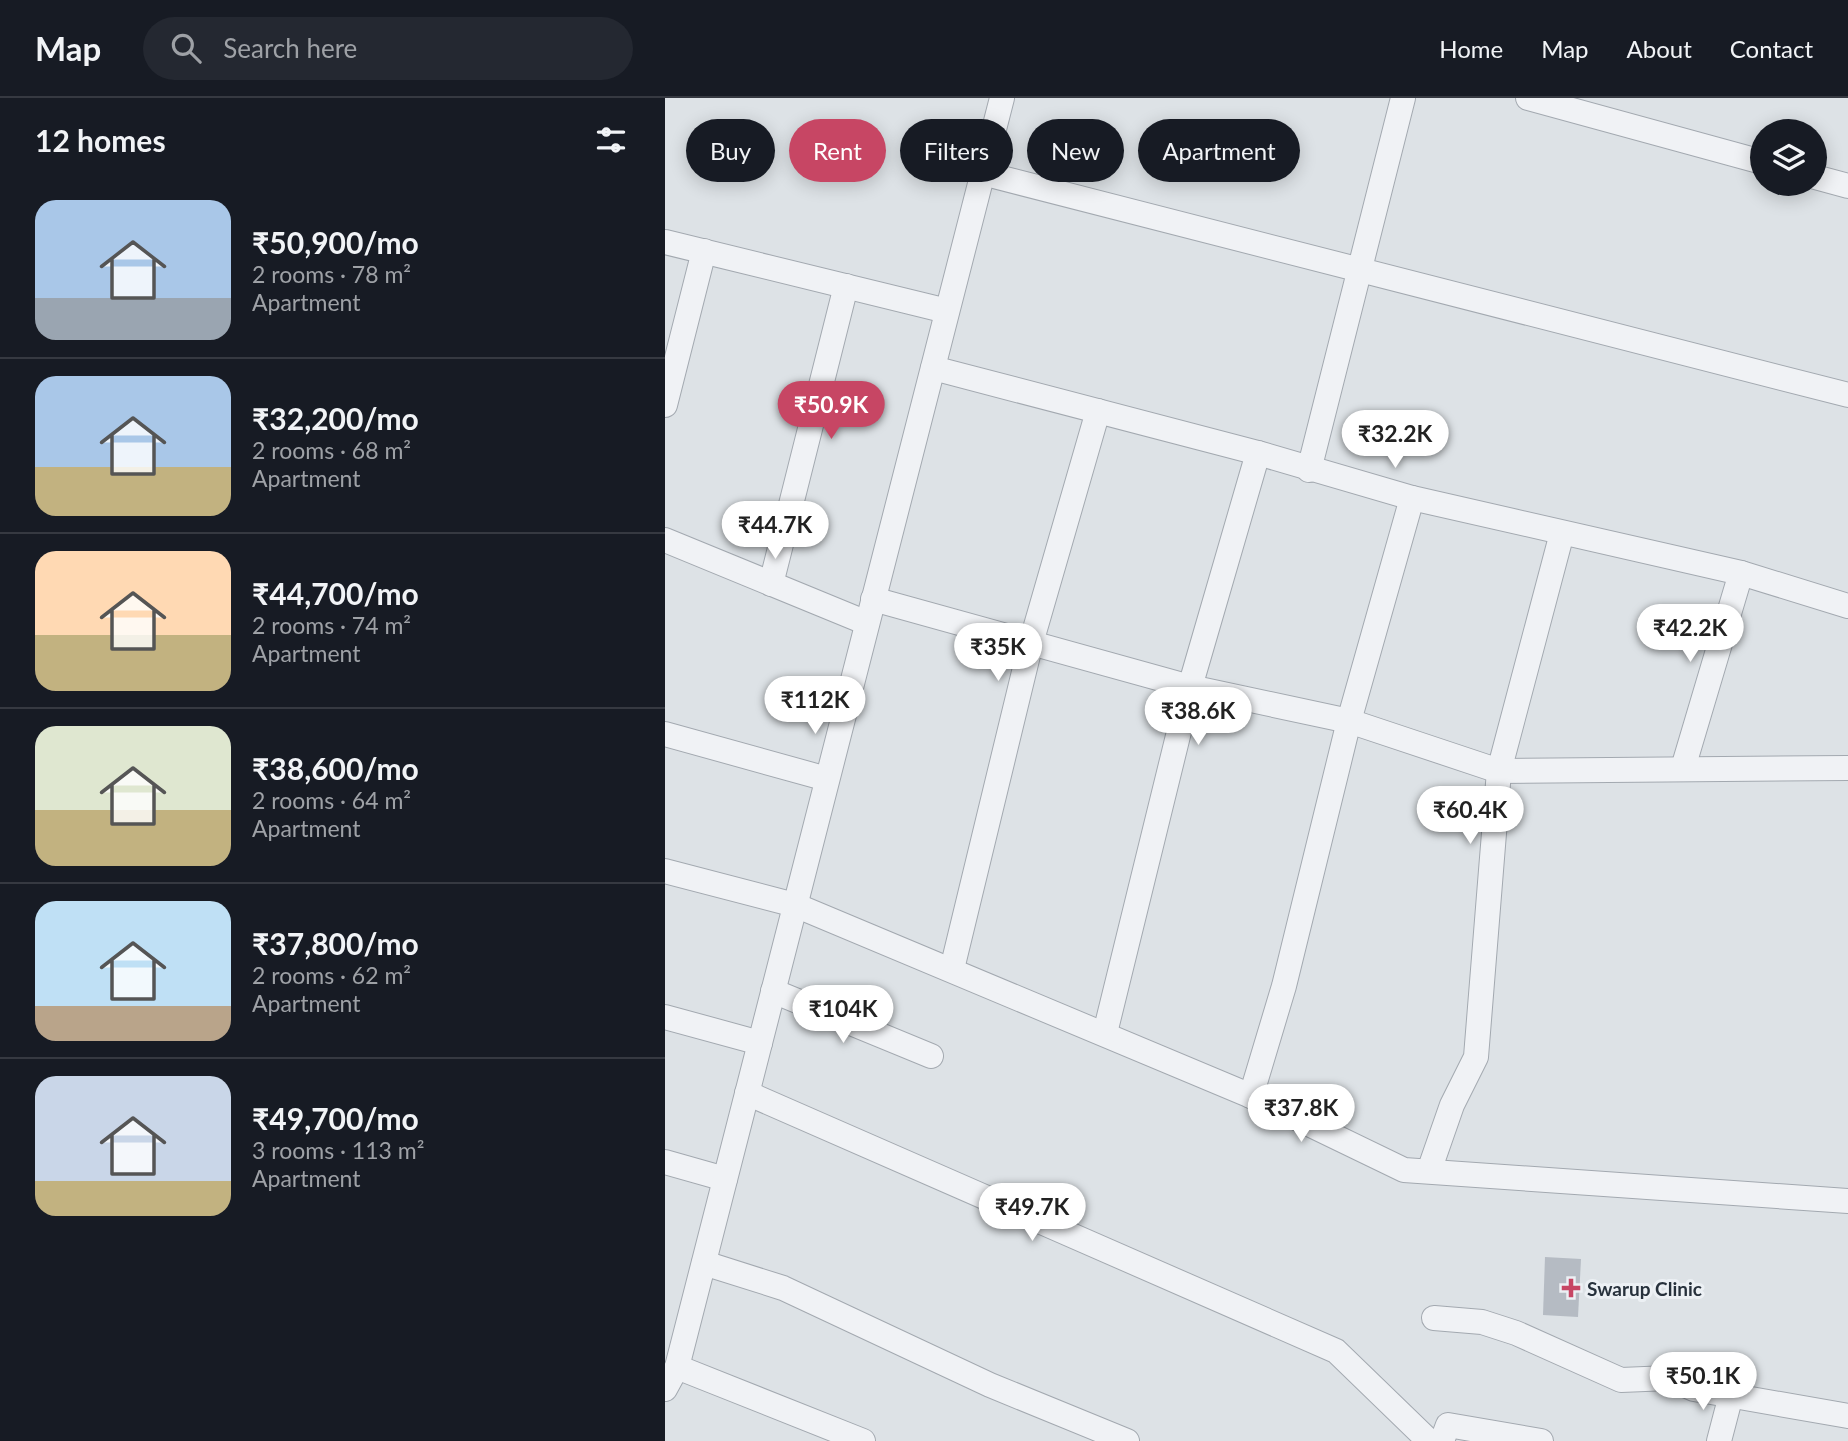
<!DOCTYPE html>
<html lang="en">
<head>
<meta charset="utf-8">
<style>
	body { margin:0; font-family:Lato,sans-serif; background:#242831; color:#f1f3f6; height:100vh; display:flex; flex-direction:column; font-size:26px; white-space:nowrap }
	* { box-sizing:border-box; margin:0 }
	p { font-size:23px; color:#9ea1a6 }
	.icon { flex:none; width:38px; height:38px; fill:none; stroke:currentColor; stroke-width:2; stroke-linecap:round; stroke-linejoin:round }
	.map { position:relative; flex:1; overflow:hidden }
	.drawer { display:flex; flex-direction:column; background:#171b24; width:665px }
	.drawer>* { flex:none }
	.hud { position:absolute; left:21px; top:21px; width:665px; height:63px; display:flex; gap:14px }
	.fabs { position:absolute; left:1085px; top:21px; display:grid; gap:14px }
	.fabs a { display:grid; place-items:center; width:77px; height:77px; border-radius:50%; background:#171b24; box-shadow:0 4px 18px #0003; font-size:35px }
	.price { position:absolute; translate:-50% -60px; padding:0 16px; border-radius:24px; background:#fff; color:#222; font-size:23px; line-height:46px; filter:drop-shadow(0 2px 4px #0008) }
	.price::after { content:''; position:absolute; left:50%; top:42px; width:21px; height:16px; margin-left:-10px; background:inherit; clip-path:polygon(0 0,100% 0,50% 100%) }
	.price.on { background:#c74664; color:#fff }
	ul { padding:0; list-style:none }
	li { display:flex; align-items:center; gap:21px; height:175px; padding:0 35px }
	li+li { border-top:2px solid #363941 }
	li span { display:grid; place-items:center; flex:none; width:196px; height:140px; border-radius:21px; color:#555 }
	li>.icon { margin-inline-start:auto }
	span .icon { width:84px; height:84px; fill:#fffc; stroke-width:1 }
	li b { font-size:30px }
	h2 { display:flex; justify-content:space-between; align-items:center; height:84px; padding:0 35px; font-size:30px }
	.chip { padding:0 24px; border-radius:32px; background:#171b24; box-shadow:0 4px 18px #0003; font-size:24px; line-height:63px }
	.chip.on { background:#c74664; color:#fff }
	header { display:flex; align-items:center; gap:42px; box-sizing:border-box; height:98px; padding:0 35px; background:#171b24; border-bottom:2px solid #363941 }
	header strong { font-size:33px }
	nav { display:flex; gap:38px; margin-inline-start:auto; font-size:24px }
	.search { width:490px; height:63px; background:#242831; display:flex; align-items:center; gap:18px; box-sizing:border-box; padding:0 24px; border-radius:38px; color:#9ea1a6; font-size:26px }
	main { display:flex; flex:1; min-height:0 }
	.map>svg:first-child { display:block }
	.building { fill:#b5bbc3 }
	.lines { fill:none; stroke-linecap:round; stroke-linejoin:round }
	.street-casing { stroke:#a3a9b0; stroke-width:26 }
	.street { stroke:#f0f2f5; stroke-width:24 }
	.poi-dot { fill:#c74664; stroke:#ecf0f4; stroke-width:2.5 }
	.labels { text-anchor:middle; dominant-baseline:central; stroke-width:6; stroke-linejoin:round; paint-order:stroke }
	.poi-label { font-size:19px; font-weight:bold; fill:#27313c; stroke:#ecf0f4; text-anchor:start }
</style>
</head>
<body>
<header>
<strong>Map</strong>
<div class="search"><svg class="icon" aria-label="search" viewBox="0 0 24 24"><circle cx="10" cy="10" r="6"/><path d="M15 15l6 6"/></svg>Search here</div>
<nav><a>Home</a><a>Map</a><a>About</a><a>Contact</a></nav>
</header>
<main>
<section class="drawer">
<h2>12 homes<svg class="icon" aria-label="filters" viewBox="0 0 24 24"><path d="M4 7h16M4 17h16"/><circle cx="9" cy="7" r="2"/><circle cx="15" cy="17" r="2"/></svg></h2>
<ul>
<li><span style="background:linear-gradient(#a9c7e8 70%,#9aa5b1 0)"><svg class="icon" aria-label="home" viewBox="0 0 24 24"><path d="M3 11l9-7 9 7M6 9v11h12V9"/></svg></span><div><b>₹50,900/mo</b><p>2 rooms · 78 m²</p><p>Apartment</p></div></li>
<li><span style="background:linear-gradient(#a9c7e8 65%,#c2b280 0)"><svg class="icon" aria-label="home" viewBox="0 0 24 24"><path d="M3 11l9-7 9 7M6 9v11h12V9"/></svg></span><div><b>₹32,200/mo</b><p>2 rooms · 68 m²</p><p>Apartment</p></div></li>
<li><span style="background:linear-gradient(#ffd9b3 60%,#c2b280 0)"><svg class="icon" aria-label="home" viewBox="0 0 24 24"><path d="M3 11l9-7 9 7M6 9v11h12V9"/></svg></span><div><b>₹44,700/mo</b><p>2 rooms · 74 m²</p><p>Apartment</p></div></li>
<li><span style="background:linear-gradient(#dfe7d0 60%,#c2b280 0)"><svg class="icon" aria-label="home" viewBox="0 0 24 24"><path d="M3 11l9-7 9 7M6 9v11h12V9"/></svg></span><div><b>₹38,600/mo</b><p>2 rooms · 64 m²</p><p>Apartment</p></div></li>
<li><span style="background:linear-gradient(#bfe0f5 75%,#b9a48a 0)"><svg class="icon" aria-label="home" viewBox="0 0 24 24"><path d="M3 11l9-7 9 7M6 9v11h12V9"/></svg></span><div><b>₹37,800/mo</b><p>2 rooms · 62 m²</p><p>Apartment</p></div></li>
<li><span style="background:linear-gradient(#c9d6e8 75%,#c2b280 0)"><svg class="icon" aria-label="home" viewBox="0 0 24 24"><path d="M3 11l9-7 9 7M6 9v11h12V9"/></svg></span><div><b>₹49,700/mo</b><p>3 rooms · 113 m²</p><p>Apartment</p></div></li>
</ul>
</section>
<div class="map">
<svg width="1183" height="1343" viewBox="0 0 1183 1343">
	<rect width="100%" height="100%" fill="#dde2e6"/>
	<path class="building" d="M880 1159 916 1161 913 1219 878 1217Z"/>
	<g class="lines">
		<g class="street-casing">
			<g id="street">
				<path d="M863 0 1097 64"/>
				<path d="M317 75 1183 297"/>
				<path d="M1150 79 1183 88"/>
				<path d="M0 144 282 213"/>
				<path d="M268 270 593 355 747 400 1076 475 1183 508"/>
				<path d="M0 307 39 153"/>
				<path d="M644 372 738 0"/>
				<path d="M0 442 202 525"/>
				<path d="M106 486 181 188"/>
				<path d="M208 501 525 589 684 623 834 673 1183 670"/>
				<path d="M0 636 162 681"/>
				<path d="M1018 670 1076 475"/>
				<path d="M0 773 130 807 586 998 739 1072 1183 1103"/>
				<path d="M287 871 366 545 433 313"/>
				<path d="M108 893 266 958"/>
				<path d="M0 919 95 945"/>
				<path d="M440 935 525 589 593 355"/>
				<path d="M82 995 671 1253 764 1343"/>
				<path d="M586 998 619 888 684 623 747 400"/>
				<path d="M0 1064 60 1081"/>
				<path d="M764 1073 787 1007 811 959 834 673 897 435"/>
				<path d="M39 1165 118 1190 325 1287 462 1343"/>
				<path d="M769 1220 817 1224 851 1235 956 1282 1004 1280 1029 1291 1183 1318"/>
				<path d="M12 1269 198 1343"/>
				<path d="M0 1291 12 1269 337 0"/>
				<path d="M777 1343 783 1327 876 1343"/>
				<path d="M1054 1343 1066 1297"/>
			</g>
		</g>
		<use href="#street" class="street"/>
	</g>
	<path class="poi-dot" d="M902.5 1179.5h7v7h7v7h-7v7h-7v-7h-7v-7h7z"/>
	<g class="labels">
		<g class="poi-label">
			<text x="922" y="1190">Swarup Clinic</text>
		</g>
	</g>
</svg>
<div class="fabs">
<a><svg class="icon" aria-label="layers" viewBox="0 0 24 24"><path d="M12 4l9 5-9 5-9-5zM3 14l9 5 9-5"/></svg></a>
</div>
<b class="price on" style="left:166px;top:343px">₹50.9K</b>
<b class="price" style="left:730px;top:372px">₹32.2K</b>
<b class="price" style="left:110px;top:463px">₹44.7K</b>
<b class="price" style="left:1025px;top:566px">₹42.2K</b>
<b class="price" style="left:333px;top:585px">₹35K</b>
<b class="price" style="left:150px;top:638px">₹112K</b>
<b class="price" style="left:533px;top:649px">₹38.6K</b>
<b class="price" style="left:805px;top:748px">₹60.4K</b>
<b class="price" style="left:178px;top:947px">₹104K</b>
<b class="price" style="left:636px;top:1046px">₹37.8K</b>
<b class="price" style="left:367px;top:1145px">₹49.7K</b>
<b class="price" style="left:1038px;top:1314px">₹50.1K</b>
<div class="hud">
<a class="chip">Buy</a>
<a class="chip on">Rent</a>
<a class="chip">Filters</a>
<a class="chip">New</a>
<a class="chip">Apartment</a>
</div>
</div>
</main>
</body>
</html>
